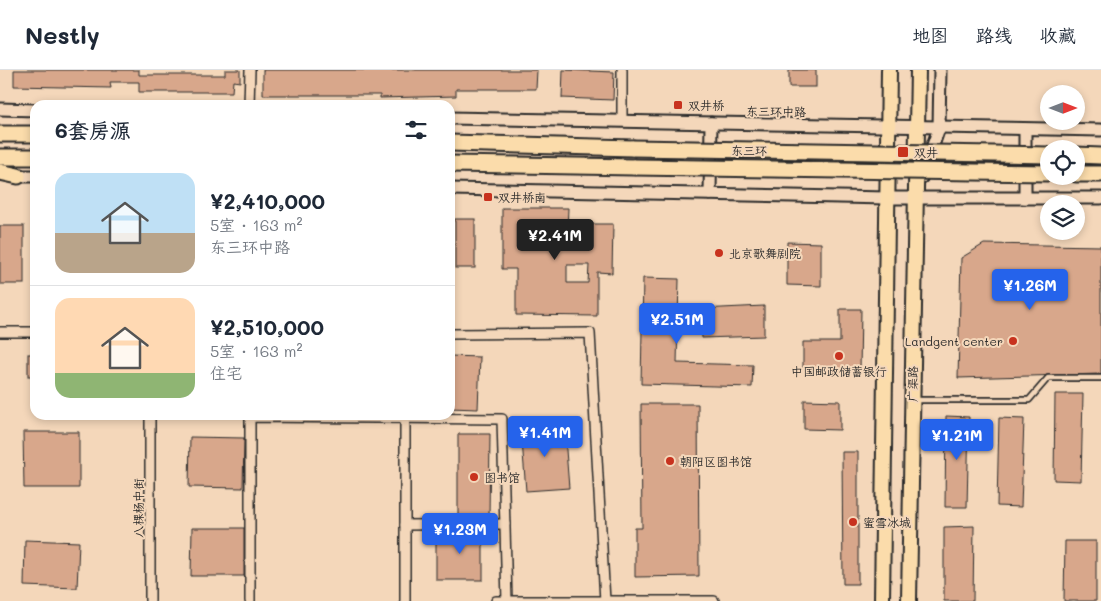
<!DOCTYPE html>
<html lang="zh">
<head>
<meta charset="utf-8">
<style>
	body { margin:0; font-family:Mali,"LXGW WenKai TC",sans-serif; background:#f2f2f3; color:#1f2937; height:100vh; display:flex; flex-direction:column; font-size:19px; white-space:nowrap }
	* { box-sizing:border-box; margin:0 }
	p { font-size:16px; color:#747a83 }
	.icon { flex:none; width:28px; height:28px; fill:none; stroke:currentColor; stroke-width:2; stroke-linecap:round; stroke-linejoin:round }
	.map { position:relative; flex:1; overflow:hidden }
	.details { position:absolute; left:30px; top:30px; width:425px; height:320px; display:flex; flex-direction:column; background:#fff; border-radius:15px; box-shadow:0 2px 8px #0003 }
	.details>* { flex:none }
	.needle { width:32px; rotate:90deg }
	.tools { position:absolute; left:1040px; top:15px; display:grid; gap:10px }
	.tools a { display:grid; place-items:center; width:45px; height:45px; border-radius:50%; background:#fff; box-shadow:0 2px 8px #0003; font-size:25px }
	.price { position:absolute; translate:-50% -42px; padding:0 11px; border-radius:5px; background:#2563eb; color:#fff; font-size:16px; line-height:32px; filter:drop-shadow(0 1px 2px #0008) }
	.price::after { content:''; position:absolute; left:50%; top:30px; width:15px; height:11px; margin-left:-8px; background:inherit; clip-path:polygon(0 0,100% 0,50% 100%) }
	.price.active { background:#222; color:#fff }
	ul { padding:0; list-style:none }
	li { display:flex; align-items:center; gap:15px; height:125px; padding:0 25px }
	li+li { border-top:1px solid #e0e1e3 }
	li span { display:grid; place-items:center; flex:none; width:140px; height:100px; border-radius:15px; color:#555 }
	li>.icon { margin-inline-start:auto }
	span .icon { width:60px; height:60px; fill:#fffc; stroke-width:1 }
	li b { font-size:21px }
	h2 { display:flex; justify-content:space-between; align-items:center; height:60px; padding:0 25px; font-size:21px }
	header { display:flex; align-items:center; gap:30px; box-sizing:border-box; height:70px; padding:0 25px; background:#fff; border-bottom:1px solid #e0e1e3 }
	header strong { font-size:24px }
	nav { display:flex; gap:28px; margin-inline-start:auto; font-size:18px }
	.map>svg:first-child { display:block }
	.building { fill:#d8a78b; stroke:#2b2b2b; fill-rule:evenodd }
	.lines { fill:none; stroke-linecap:round; stroke-linejoin:round }
	.service-casing { stroke:#2b2b2b; stroke-width:8 }
	.minor-casing { stroke:#2b2b2b; stroke-width:12 }
	.tertiary-casing { stroke:#2b2b2b; stroke-width:15 }
	.primary-casing { stroke:#2b2b2b; stroke-width:18 }
	.trunk-casing { stroke:#2b2b2b; stroke-width:19 }
	.service { stroke:#f4d7ba; stroke-width:4.5 }
	.minor { stroke:#f4d7ba; stroke-width:9 }
	.tertiary { stroke:#f4d7ba; stroke-width:11 }
	.primary { stroke:#fbdcab; stroke-width:14 }
	.trunk { stroke:#fbdcab; stroke-width:15 }
	.trunk-bridge-casing { stroke:#2b2b2b; stroke-width:19; stroke-linecap:butt }
	.trunk-bridge { stroke:#fbdcab; stroke-width:15 }
	.poi-dot { fill:#c8321e; stroke:#f4d7ba; stroke-width:2 }
	.labels { text-anchor:middle; dominant-baseline:central; stroke-width:4; stroke-linejoin:round; paint-order:stroke }
	.poi-label { font-size:12px; fill:#2b2b2b; stroke:#f4d7ba; text-anchor:start }
	.street-label { font-size:12px; fill:#2b2b2b; stroke:#f4d7ba }
</style>
</head>
<body>
<header>
<strong>Nestly</strong>
<nav><a>地图</a><a>路线</a><a>收藏</a></nav>
</header>
<div class="map">
<svg width="1101" height="531" viewBox="0 0 1101 531">
	<rect width="100%" height="100%" fill="#f4d7ba"/>
	<filter id="ink" filterUnits="userSpaceOnUse"><feTurbulence type="fractalNoise" baseFrequency=".02" numOctaves="2"/><feDisplacementMap in="SourceGraphic" scale="10" xChannelSelector="R" yChannelSelector="G"/><feConvolveMatrix kernelMatrix="1 2 1 2 8 2 1 2 1" color-interpolation-filters="sRGB"/></filter>
	<g filter="url(#ink)">
		<g class="building">
			<path d="M14 0H139V5H225V0H240V12L233 11 232 22H139V12H110L111 18 14 16Z"/>
			<path d="M263 0H537L536 19H456V26L380 28V25H263Z"/>
			<path d="M563 0 614 2 613 30 562 28Z"/>
			<rect x="789" y="0" width="27" height="17"/>
			<path d="M502 138H568L567 161H589V154H613L612 203 597 202V246L516 245V199H502ZM567 195H589L588 213H567Z"/>
			<rect x="455" y="149" width="20" height="49"/>
			<rect x="0" y="156" width="24" height="58"/>
			<path d="M787 172 821 173V216L787 215Z"/>
			<path d="M984 174 1101 176V304L958 308 961 188Z"/>
			<path d="M643 208 679 209 677 293 753 295 752 317 641 314Z"/>
			<path d="M764 236V266L702 268 701 239Z"/>
			<path d="M840 239H861L860 301 803 300V272H840Z"/>
			<rect x="28" y="284" width="7" height="22"/>
			<path d="M450 286 480 287 478 339 450 338Z"/>
			<path d="M1055 324H1083L1081 411 1054 410Z"/>
			<path d="M804 330 840 331V360L804 359Z"/>
			<path d="M641 334H698L699 506 635 507V458H642Z"/>
			<path d="M946 346 969 347 967 437H945Z"/>
			<path d="M999 348 1024 349 1021 437 997 436Z"/>
			<path d="M564 355 569 418 526 421 521 358Z"/>
			<path d="M23 362H79V418H24Z"/>
			<path d="M458 364H490L489 448H458Z"/>
			<path d="M190 367 244 368 243 418 189 417Z"/>
			<path d="M842 382H858V514H843Z"/>
			<path d="M974 456 973 531H944V457Z"/>
			<path d="M192 458H244V506H191Z"/>
			<path d="M483 460V510H436V461Z"/>
			<path d="M25 470 79 472 77 518 24 516Z"/>
			<path d="M1065 471H1096V531H1064Z"/>
		</g>
		<g class="lines">
			<g class="service-casing">
				<path id="service" d="M913 330H1029L1048 308H1101"/>
			</g>
			<g class="minor-casing">
				<g id="minor">
					<path d="M249 35 250 0"/>
					<path d="M622 51V0"/>
					<path d="M0 262H35"/>
					<path d="M450 264 590 263 605 531"/>
					<path d="M405 455 505 454"/>
					<path d="M150 531V345"/>
					<path d="M250 531V347L502 349 507 531"/>
					<path d="M405 531V345"/>
					<path d="M496 531H714"/>
				</g>
			</g>
			<g class="tertiary-casing">
				<g id="tertiary">
					<path d="M0 39 35 40"/>
					<path d="M450 48 1101 60"/>
					<path d="M12 106H35"/>
					<path d="M922 107 939 58 940 0"/>
					<path d="M450 119 887 128H1101"/>
					<path d="M710 124 711 53"/>
					<path d="M1025 128V59"/>
				</g>
			</g>
			<g class="primary-casing">
				<g id="primary">
					<path d="M882 531 889 0"/>
					<path d="M909 531 918 0"/>
				</g>
			</g>
			<g class="trunk-casing">
				<g id="trunk">
					<path d="M0 64H35"/>
					<path d="M450 73 633 78"/>
					<path d="M1076 85 1101 86"/>
					<path d="M0 87H35"/>
					<path d="M450 94 634 97"/>
					<path d="M0 102 18 106"/>
					<path d="M1076 104H1101"/>
				</g>
			</g>
			<use href="#service" class="service"/>
			<use href="#minor" class="minor"/>
			<use href="#tertiary" class="tertiary"/>
			<use href="#primary" class="primary"/>
			<use href="#trunk" class="trunk"/>
			<g class="trunk-bridge-casing">
				<g id="trunk-bridge">
					<path d="M633 78 1049 85"/>
					<path d="M634 97 1049 103"/>
				</g>
			</g>
			<use href="#trunk-bridge" class="trunk-bridge"/>
		</g>
	</g>
	<g class="poi-dot">
		<rect x="673" y="30" width="10" height="10" rx="2.5"/>
		<rect x="897" y="76" width="12" height="12" rx="2.5"/>
		<rect x="483" y="122" width="10" height="10" rx="2.5"/>
		<circle cx="719" cy="183" r="5"/>
		<circle cx="1013" cy="271" r="5"/>
		<circle cx="839" cy="286" r="5"/>
		<circle cx="670" cy="391" r="5"/>
		<circle cx="474" cy="407" r="5"/>
		<circle cx="853" cy="452" r="5"/>
	</g>
	<g class="labels">
		<g class="poi-label">
			<text x="688" y="35">双井桥</text>
			<text x="914" y="82">双井</text>
			<text x="498" y="127">双井桥南</text>
			<text x="729" y="183">北京歌舞剧院</text>
			<text x="1003" y="271" text-anchor="end">Landgent center</text>
			<text x="839" y="301" text-anchor="middle">中国邮政储蓄银行</text>
			<text x="680" y="391">朝阳区图书馆</text>
			<text x="484" y="407">图书馆</text>
			<text x="863" y="452">蜜雪冰城</text>
		</g>
		<g class="street-label">
			<text transform="translate(776 41) rotate(1)">东三环中路</text>
			<text transform="translate(749 80) rotate(1)">东三环</text>
			<text transform="translate(912 314) rotate(-89)">广渠路</text>
			<text transform="translate(138 438) rotate(-90)">八棵杨中街</text>
		</g>
	</g>
</svg>
<div class="tools">
<a><svg class="needle" viewBox="-14 -14 28 28"><path d="M0-13l5 13h-10z" fill="#e53935"/><path d="M0 13l5-13h-10z" fill="#747a83"/></svg></a>
<a><svg class="icon" aria-label="locate" viewBox="0 0 24 24"><circle cx="12" cy="12" r="6"/><path d="M12 2v4M12 18v4M2 12h4M18 12h4"/></svg></a>
<a><svg class="icon" aria-label="layers" viewBox="0 0 24 24"><path d="M12 4l9 5-9 5-9-5zM3 14l9 5 9-5"/></svg></a>
</div>
<b class="price active" style="left:555px;top:191px">¥2.41M</b>
<b class="price" style="left:1030px;top:241px">¥1.26M</b>
<b class="price" style="left:677px;top:275px">¥2.51M</b>
<b class="price" style="left:545px;top:388px">¥1.41M</b>
<b class="price" style="left:957px;top:391px">¥1.21M</b>
<b class="price" style="left:460px;top:485px">¥1.23M</b>
<section class="details">
<h2>6套房源<svg class="icon" aria-label="filters" viewBox="0 0 24 24"><path d="M4 7h16M4 17h16"/><circle cx="9" cy="7" r="2"/><circle cx="15" cy="17" r="2"/></svg></h2>
<ul>
<li><span style="background:linear-gradient(#bfe0f5 60%,#b9a48a 0)"><svg class="icon" aria-label="home" viewBox="0 0 24 24"><path d="M3 11l9-7 9 7M6 9v11h12V9"/></svg></span><div><b>¥2,410,000</b><p>5室 · 163 m²</p><p>东三环中路</p></div></li>
<li><span style="background:linear-gradient(#ffd9b3 75%,#8fb573 0)"><svg class="icon" aria-label="home" viewBox="0 0 24 24"><path d="M3 11l9-7 9 7M6 9v11h12V9"/></svg></span><div><b>¥2,510,000</b><p>5室 · 163 m²</p><p>住宅</p></div></li>
</ul>
</section>
</div>
</body>
</html>
